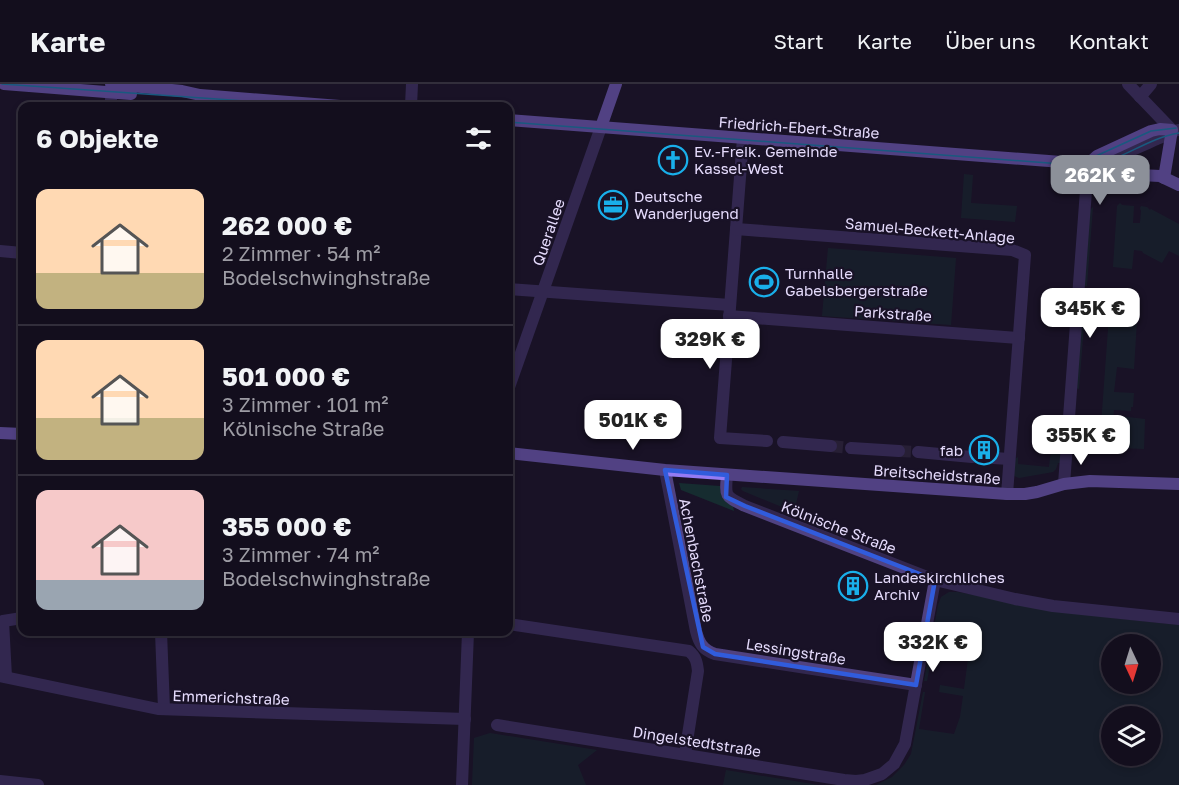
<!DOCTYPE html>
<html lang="de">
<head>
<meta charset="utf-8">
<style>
	body { margin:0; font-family:"Golos Text",sans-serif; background:#1c1726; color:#f1f3f6; height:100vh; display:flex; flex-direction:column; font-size:22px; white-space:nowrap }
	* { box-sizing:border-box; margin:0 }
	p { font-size:20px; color:#9d9ca4 }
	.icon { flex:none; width:33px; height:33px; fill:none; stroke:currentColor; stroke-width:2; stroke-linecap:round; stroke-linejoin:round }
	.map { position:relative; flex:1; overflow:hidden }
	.panel { position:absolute; left:18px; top:18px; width:495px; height:534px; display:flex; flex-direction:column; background:#130e1d; border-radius:12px; box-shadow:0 3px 9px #0003,0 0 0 2px #322e3b }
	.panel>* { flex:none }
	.needle { width:39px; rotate:176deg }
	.fabs { position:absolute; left:1101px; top:550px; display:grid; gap:12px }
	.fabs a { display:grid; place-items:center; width:60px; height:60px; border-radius:50%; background:#130e1d; box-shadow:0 3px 9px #0003,0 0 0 2px #322e3b; font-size:30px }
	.price { position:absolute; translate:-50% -51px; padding:0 14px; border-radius:12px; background:#fff; color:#222; font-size:20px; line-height:39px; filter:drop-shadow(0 2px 3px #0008) }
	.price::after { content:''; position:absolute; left:50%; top:36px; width:18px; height:14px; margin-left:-9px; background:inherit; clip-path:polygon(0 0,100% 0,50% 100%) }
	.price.selected { background:#8c9099; color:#fff }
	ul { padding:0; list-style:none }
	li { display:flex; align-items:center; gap:18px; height:150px; padding:0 18px }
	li+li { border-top:2px solid #322e3b }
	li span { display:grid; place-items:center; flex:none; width:168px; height:120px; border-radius:12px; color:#555 }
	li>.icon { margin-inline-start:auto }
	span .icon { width:72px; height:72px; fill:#fffc; stroke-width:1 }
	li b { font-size:26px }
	h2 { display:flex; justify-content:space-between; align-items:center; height:72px; padding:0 18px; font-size:26px }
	header { display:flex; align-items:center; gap:36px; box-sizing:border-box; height:84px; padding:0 30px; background:#130e1d; border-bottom:2px solid #322e3b }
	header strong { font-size:28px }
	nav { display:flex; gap:33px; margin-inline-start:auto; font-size:21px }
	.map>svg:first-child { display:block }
	.green { fill:#162c30; fill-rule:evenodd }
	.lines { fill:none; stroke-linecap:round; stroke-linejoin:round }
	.minor-tunnel { stroke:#383047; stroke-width:12; stroke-dasharray:12 6; stroke-linecap:butt }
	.minor { stroke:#504281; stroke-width:12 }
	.tertiary { stroke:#504281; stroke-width:12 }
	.secondary { stroke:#947bf3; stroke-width:12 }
	.tram { stroke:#19afea; stroke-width:1.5 }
	.marked { fill:none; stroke:#315cdc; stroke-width:4.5; stroke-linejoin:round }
	.labels { text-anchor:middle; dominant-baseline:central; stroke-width:4.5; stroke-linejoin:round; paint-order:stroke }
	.street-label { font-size:15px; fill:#e5dbfc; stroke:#191227 }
	.poi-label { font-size:15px; fill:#e5dbfc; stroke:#191227; text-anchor:start }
</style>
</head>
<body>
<header>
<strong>Karte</strong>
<nav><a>Start</a><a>Karte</a><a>Über uns</a><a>Kontakt</a></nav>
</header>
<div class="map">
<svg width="1179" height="701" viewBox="0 0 1179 701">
	<rect width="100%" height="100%" fill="#191227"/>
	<g class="green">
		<path d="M964 90 973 91 971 119 1017 122 1015 138 961 134Z"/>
		<path d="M1120 119 1122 121 1134 122 1133 139H1140L1141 127 1140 124 1141 122 1147 123 1150 126 1151 125 1179 140V172L1169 167 1162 179 1143 169 1142 167 1134 166 1132 185 1113 183 1117 122Z"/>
		<path d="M1093 123 1087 202H1084L1090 126Z"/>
		<path d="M828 164 956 174 951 241 822 232Z"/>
		<path d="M1083 216H1086L1079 305 1076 304Z"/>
		<path d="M1110 218C1126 219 1133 220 1137 236L1134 285 1117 283 1114 308 1134 309 1133 323H1131V327L1114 326 1113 336H1118L1119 332 1145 335 1144 365 1122 364V366L1096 365V355H1100Z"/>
		<path d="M1051 366 1061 367 1060 379H1058L1056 385 1053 388 1019 394 1014 392 1015 375 1018 373V380L1049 383Z"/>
		<path d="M679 399 720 402 722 412 733 422 734 427 681 406Z"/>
		<path d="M742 403 799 407 794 428 743 407 741 405Z"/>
		<path d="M949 508H957L1113 534 1179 541V701H876L892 693 904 681 911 670 923 608H925L919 645 954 650 960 633 963 612 939 608 940 601 964 605 970 560 935 555 927 597H924L938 521 941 513ZM1112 561H1150V600H1112ZM1112 633H1150V672H1112Z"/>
		<path d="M490 649 597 666 578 681 586 701H472L474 654Z"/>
		<path d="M726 686 819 701H723Z"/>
	</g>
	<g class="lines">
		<g class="minor-tunnel">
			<path d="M831 362 851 364"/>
			<path d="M899 367 918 368"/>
			<path d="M972 373 994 374"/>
		</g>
		<g class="minor">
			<path d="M1128 0 1172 46"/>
			<path d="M1140 13 1151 0"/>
			<path d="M111 22V9L119 3"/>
			<path d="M411 22 412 0"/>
			<path d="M743 54 720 354 767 357"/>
			<path d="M736 145 1012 166 1025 171 1007 410"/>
			<path d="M0 167 22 169"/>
			<path d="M508 205 730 221"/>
			<path d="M729 232 1019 254"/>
			<path d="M783 358 831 362"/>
			<path d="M851 364 899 367"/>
			<path d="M918 368 972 373"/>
			<path d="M994 374 1009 375"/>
			<path d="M665 386 696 547C699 559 703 566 715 570L916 601"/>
			<path d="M727 391C725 413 725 412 745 422L935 496 1015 515 1053 522 1179 535"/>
			<path d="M1064 400 1088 80"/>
			<path d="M508 540 689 567C696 573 697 578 698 587L685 670"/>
			<path d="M161 548 164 625"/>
			<path d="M0 592 158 625 465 635"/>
			<path d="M6 593 3 537 22 534"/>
			<path d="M497 641 844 696 856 697 865 696 882 690 894 680 905 660 935 496"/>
			<path d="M0 697 38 701"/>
		</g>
		<g class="tertiary">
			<path d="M1088 80C1112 77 1134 65 1157 55 1165 52 1170 47 1179 46"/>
			<path d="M508 306 601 43"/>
			<path d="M462 701 468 548"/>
		</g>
		<g class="secondary">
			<path d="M4 0 131 10"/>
			<path d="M111 0 182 7 200 11 340 22"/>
			<path d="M508 36 1088 80 1097 72 1151 47 1160 45 1172 46 1164 94"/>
			<path d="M601 43 616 0"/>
			<path d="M1088 80 1101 89 1160 92 1179 101"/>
			<path d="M0 349 22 350"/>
			<path d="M508 369 665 386 1007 410H1025L1037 408 1064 400 1090 397 1179 400"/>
		</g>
		<g class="tram">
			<path d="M2 0 315 22"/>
			<path d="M307 18 369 22"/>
			<path d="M508 38 1088 82C1120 78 1147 54 1179 49"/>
			<path d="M1083 75 1096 72 1151 47 1176 44"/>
		</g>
	</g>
	<path d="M0 0H1179V701H0ZM665 386 727 391 726 413 745 422 935 496 916 601 715 570 703 563Z" fill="#191227" fill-opacity=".55" fill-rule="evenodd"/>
	<path class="marked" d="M665 386 727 391 726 413 745 422 935 496 916 601 715 570 703 563Z"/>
	<defs>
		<g id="church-ring" transform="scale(1.5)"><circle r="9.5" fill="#191227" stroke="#19afea" stroke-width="1.5"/><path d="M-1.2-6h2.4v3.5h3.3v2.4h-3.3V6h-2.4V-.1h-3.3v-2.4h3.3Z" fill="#19afea"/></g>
		<g id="office-ring" transform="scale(1.5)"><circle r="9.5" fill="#191227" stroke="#19afea" stroke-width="1.5"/><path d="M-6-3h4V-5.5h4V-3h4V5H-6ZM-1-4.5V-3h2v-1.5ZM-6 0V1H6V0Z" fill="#19afea"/></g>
		<g id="stadium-ring" transform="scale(1.5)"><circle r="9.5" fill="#191227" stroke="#19afea" stroke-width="1.5"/><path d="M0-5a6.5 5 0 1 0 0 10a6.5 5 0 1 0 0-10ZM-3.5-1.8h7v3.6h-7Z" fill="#19afea"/></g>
		<g id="building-ring" transform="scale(1.5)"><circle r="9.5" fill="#191227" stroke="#19afea" stroke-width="1.5"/><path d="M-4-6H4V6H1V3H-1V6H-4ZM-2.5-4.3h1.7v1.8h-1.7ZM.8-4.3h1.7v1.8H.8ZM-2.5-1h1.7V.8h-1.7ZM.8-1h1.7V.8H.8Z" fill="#19afea"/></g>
	</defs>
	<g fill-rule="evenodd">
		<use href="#church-ring" x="673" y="76"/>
		<use href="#office-ring" x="613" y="121"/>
		<use href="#stadium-ring" x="764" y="198"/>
		<use href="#building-ring" x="984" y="366"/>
		<use href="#building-ring" x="853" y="502"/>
	</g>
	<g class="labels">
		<g class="street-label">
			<text transform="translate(799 43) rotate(4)">Friedrich-Ebert-Straße</text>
			<text transform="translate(930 146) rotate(5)">Samuel-Beckett-Anlage</text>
			<text transform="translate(548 148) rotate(-71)">Querallee</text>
			<text transform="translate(893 229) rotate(4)">Parkstraße</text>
			<text transform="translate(937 390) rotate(4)">Breitscheidstraße</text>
			<text transform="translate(839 443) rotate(21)">Kölnische Straße</text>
			<text transform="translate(697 476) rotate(79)">Achenbachstraße</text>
			<text transform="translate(796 567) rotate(9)">Lessingstraße</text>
			<text transform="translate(231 613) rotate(2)">Emmerichstraße</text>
			<text transform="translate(697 657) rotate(9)">Dingelstedtstraße</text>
		</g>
		<g class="poi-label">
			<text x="694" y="67">Ev.-Freik. Gemeinde<tspan x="694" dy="17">Kassel-West</tspan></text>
			<text x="634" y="112">Deutsche<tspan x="634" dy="17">Wanderjugend</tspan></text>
			<text x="785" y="189">Turnhalle<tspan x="785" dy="17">Gabelsbergerstraße</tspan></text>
			<text x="963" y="366" text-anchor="end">fab</text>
			<text x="874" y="493">Landeskirchliches<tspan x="874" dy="17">Archiv</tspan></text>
		</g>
	</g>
</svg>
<div class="fabs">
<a><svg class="needle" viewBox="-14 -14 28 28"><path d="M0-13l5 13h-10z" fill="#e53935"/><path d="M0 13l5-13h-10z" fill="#9d9ca4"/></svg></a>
<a><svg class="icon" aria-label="layers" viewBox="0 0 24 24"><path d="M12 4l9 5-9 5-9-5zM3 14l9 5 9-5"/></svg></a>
</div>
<b class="price selected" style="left:1100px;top:122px">262K €</b>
<b class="price" style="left:1090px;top:255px">345K €</b>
<b class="price" style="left:710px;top:286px">329K €</b>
<b class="price" style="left:633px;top:367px">501K €</b>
<b class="price" style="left:1081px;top:382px">355K €</b>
<b class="price" style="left:933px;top:589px">332K €</b>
<section class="panel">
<h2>6 Objekte<svg class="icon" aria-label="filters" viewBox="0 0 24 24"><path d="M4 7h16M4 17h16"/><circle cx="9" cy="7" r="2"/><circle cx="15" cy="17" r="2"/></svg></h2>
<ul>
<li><span style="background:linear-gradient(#ffd9b3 70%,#c2b280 0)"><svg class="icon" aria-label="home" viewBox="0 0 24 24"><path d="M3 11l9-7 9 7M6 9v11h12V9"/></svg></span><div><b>262 000 €</b><p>2 Zimmer · 54 m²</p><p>Bodelschwinghstraße</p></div></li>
<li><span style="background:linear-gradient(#ffd9b3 65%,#c2b280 0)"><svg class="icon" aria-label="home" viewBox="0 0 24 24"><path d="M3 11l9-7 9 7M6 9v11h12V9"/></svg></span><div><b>501 000 €</b><p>3 Zimmer · 101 m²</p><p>Kölnische Straße</p></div></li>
<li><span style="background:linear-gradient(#f6c9c9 75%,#9aa5b1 0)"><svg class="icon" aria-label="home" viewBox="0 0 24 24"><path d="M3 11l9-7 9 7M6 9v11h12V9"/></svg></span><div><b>355 000 €</b><p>3 Zimmer · 74 m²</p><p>Bodelschwinghstraße</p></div></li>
</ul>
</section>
</div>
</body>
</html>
